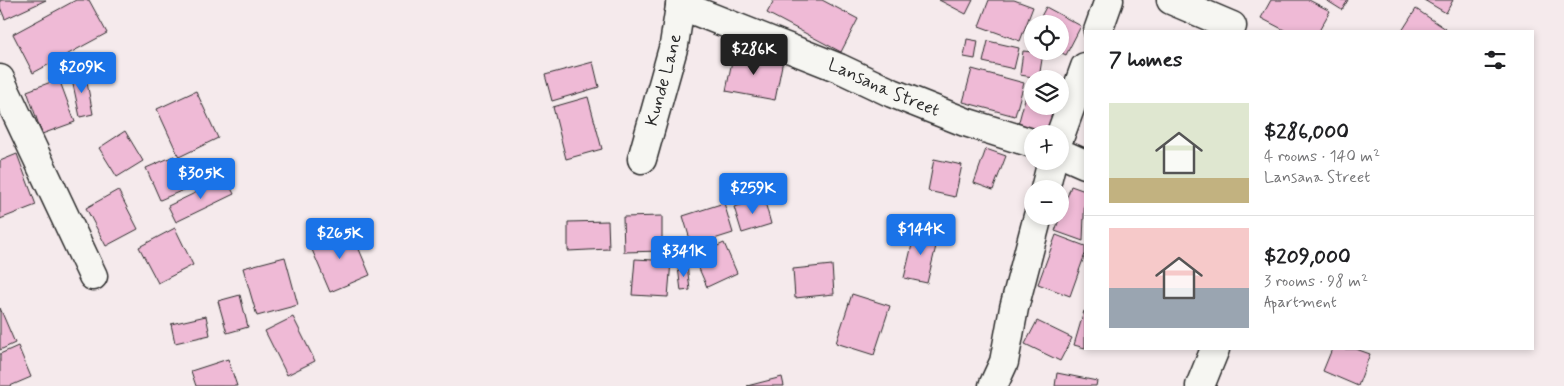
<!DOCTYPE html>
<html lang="en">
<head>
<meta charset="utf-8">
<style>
	body { margin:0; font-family:Mynerve,sans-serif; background:#f2f2f2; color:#202124; height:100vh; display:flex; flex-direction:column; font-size:19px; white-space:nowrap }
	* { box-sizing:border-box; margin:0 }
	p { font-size:16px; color:#757577 }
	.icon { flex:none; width:28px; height:28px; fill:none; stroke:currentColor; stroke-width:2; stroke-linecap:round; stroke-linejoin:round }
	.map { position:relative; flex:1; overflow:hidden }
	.panel { position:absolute; left:1084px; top:30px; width:450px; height:320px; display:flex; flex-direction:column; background:#fff; border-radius:0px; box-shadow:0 2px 8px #0003 }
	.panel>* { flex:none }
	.fabs { position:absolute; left:1024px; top:15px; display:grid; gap:10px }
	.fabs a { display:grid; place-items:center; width:45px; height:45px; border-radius:50%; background:#fff; box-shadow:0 2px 8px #0003; font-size:25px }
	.price { position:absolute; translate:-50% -42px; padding:0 11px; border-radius:5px; background:#1a73e8; color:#fff; font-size:16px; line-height:32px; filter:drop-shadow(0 1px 2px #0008) }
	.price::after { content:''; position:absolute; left:50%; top:30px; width:15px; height:11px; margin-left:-8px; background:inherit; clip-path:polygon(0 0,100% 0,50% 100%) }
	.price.current { background:#222; color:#fff }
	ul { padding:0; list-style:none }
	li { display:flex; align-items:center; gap:15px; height:125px; padding:0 25px }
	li+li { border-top:1px solid #e0e0e0 }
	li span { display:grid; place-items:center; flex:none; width:140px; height:100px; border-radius:0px; color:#555 }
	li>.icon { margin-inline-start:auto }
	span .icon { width:60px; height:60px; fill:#fffc; stroke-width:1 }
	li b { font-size:21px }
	h2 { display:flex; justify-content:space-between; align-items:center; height:60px; padding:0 25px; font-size:21px }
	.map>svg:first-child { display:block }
	.building { fill:#efbad6; stroke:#2b2b2b }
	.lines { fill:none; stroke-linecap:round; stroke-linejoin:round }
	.minor-casing { stroke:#2b2b2b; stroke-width:31 }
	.minor { stroke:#f6f6f2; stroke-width:28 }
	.labels { text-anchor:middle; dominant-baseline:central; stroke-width:4.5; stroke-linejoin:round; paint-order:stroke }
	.street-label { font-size:18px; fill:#2b2b2b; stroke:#f6f6f2 }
</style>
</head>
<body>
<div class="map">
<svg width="1564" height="386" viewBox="0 0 1564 386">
	<rect width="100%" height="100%" fill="#f5eaec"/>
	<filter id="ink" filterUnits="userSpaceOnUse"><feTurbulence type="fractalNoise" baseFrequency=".02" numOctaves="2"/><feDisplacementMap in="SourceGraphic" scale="10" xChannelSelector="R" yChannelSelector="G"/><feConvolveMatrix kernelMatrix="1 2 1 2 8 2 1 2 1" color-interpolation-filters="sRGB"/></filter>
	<g filter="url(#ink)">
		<g class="building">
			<path d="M0 0H46L5 19 0 7Z"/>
			<path d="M76 0H89L107 33 33 73 13 34Z"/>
			<path d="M774 0H822L858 19 841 52 767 13Z"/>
			<path d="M939 0H973L966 14Z"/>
			<path d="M989 0H1014L1033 7 1020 41 979 26Z"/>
			<path d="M1271 0H1309L1330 11 1319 31H1286L1261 18Z"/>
			<path d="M1326 0H1348L1342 10Z"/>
			<path d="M1424 0H1453L1446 13Z"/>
			<path d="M1046 7 1081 26 1066 55 1058 51 1060 24H1037Z"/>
			<path d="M1416 9 1446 29 1445 31H1402Z"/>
			<path d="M967 39 978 41 975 59 964 57Z"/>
			<path d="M988 41 1019 48 1014 69 983 62Z"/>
			<path d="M734 51 783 60 775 100 726 91Z"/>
			<path d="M1023 51 1043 53 1039 78 1020 75Z"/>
			<path d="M593 62 599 87 552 101 545 75Z"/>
			<path d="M972 69 1024 83 1015 116 963 102Z"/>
			<path d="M85 72 93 114 80 117 71 75Z"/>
			<path d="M59 79 75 122 42 134 27 91Z"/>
			<path d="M1029 84 1032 85V106H1057L1050 133 1018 125Z"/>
			<path d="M196 91 218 138 179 157 157 109Z"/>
			<path d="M588 97 602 149 566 159 553 107Z"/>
			<path d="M125 131 143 161 117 177 99 148Z"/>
			<path d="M986 149 1006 156 993 190 974 183Z"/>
			<path d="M17 154 36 205 0 219V161Z"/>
			<path d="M174 156 188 188 160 200 146 168Z"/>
			<path d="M934 159 962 165 955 197 928 191Z"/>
			<path d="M226 178 234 194 176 222 168 206Z"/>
			<path d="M1071 186 1085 191 1083 241 1055 231Z"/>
			<path d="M118 190 138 229 106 246 86 208Z"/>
			<path d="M764 198 771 224 742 233 734 207Z"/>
			<path d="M724 203 733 233 692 246 683 216Z"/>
			<path d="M662 216V251L624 252 623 217Z"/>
			<path d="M608 221 609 249 568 251V222Z"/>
			<path d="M175 228 193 265 158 283 139 247Z"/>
			<path d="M350 228 370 275 330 292 310 245Z"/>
			<path d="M916 228 939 234 927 283 904 278Z"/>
			<path d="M1056 235 1085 246V254L1070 296 1038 284Z"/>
			<path d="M724 243 737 273 707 287 694 257Z"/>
			<path d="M285 257 298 305 257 316 243 268Z"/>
			<path d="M635 259 671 261 668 297 632 295Z"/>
			<path d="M687 265 690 290 681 291 678 267Z"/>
			<path d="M832 265 834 294 795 298 793 269Z"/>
			<path d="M852 294 890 306 874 355 836 343Z"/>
			<path d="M240 295 248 327 227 333 218 301Z"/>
			<path d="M0 308 15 343 0 350Z"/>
			<path d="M1084 311H1085V348L1074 345Z"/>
			<path d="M206 316 210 335 175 343 171 324Z"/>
			<path d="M293 317 315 361 287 375 265 331Z"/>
			<path d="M1037 321 1072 338 1060 361 1025 344Z"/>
			<path d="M18 346 31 377 10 386H0V354Z"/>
			<path d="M1332 349H1356L1370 354 1358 386 1323 371Z"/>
			<path d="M228 359 237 386H196L191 371Z"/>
			<path d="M1057 373 1097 381 1096 386H1055Z"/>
			<path d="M782 377 784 386H747Z"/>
		</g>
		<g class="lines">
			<g class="minor-casing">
				<g id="minor">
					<path d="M1171 0 1232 26"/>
					<path id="s1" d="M680 5 839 68 892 93 965 122 1032 143"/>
					<path d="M1098 31 1109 0"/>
					<path d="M0 79 93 276"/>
					<path d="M1060 136 1085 67"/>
					<path d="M1060 153 1085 164"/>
					<path id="s2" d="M642 159 674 45 681 0"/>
					<path d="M1045 189 1052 161"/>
					<path d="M993 386 1004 362 1014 308 1038 216"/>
					<path d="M1200 386 1215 349"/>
				</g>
			</g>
			<use href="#minor" class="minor"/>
		</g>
	</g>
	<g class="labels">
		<g class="street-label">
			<text stroke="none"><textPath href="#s2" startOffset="82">Kunde Lane</textPath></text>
			<text stroke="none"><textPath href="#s1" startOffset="220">Lansana Street</textPath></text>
		</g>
	</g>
</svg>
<div class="fabs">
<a><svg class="icon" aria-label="locate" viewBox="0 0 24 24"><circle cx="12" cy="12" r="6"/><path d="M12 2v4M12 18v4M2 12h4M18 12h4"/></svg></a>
<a><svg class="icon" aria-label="layers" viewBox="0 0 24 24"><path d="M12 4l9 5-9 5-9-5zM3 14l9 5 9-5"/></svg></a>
<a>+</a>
<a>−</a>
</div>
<b class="price current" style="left:754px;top:76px">$286K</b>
<b class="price" style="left:82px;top:94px">$209K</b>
<b class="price" style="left:201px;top:200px">$305K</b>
<b class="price" style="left:753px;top:215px">$259K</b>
<b class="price" style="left:921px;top:256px">$144K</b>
<b class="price" style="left:340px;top:260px">$265K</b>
<b class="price" style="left:684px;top:278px">$341K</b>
<section class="panel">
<h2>7 homes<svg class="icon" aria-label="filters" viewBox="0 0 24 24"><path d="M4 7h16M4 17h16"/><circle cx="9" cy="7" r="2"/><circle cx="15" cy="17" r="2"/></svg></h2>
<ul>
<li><span style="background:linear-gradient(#dfe7d0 75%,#c2b280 0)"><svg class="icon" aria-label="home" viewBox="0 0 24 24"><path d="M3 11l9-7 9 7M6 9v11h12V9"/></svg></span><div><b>$286,000</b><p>4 rooms · 140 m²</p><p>Lansana Street</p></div></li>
<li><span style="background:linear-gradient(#f6c9c9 60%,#9aa5b1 0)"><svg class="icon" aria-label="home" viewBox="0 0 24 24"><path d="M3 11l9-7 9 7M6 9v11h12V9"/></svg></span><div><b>$209,000</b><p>3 rooms · 98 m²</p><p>Apartment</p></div></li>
</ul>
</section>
</div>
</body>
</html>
